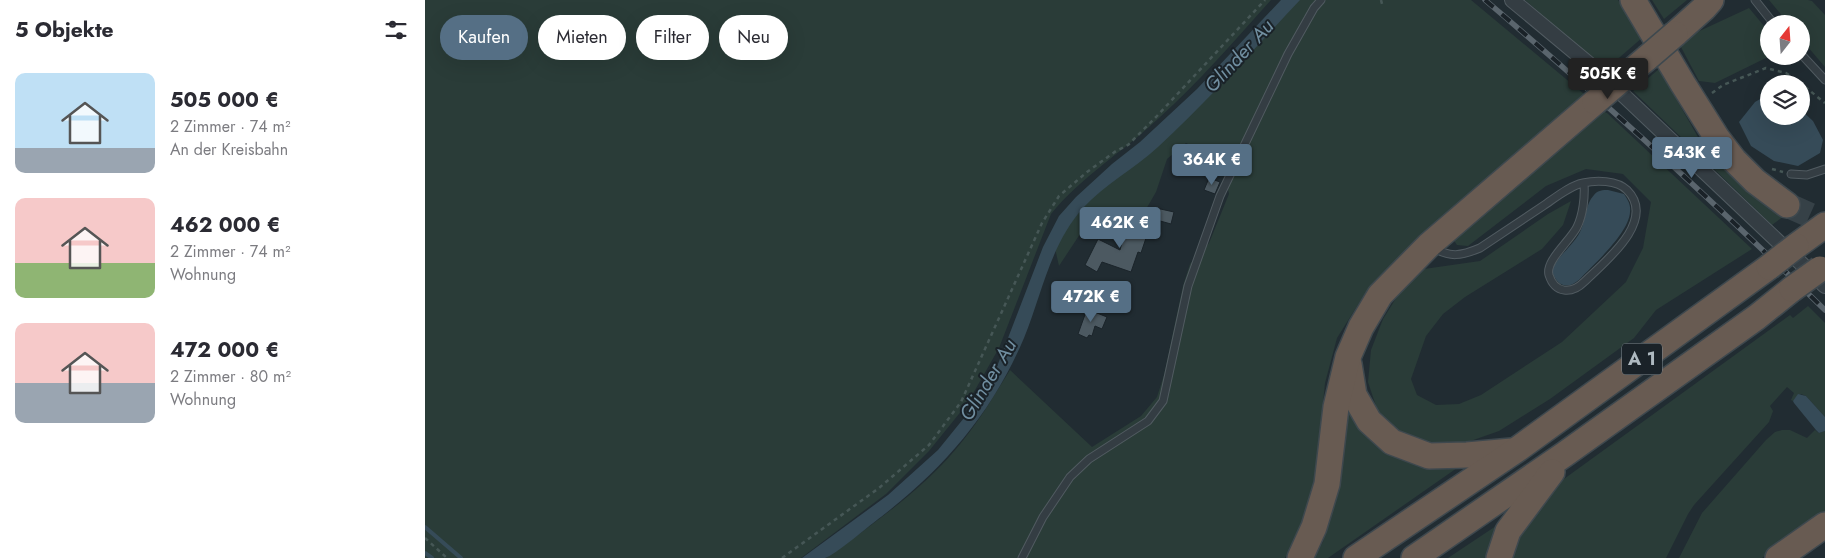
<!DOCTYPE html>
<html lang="de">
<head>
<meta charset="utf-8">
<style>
	body { margin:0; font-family:Jost,sans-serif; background:#f7f7f7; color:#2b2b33; height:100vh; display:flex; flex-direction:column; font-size:19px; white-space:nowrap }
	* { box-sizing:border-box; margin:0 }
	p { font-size:16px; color:#7c7c81 }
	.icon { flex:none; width:28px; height:28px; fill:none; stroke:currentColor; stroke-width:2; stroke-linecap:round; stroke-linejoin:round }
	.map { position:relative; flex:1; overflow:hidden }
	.sheet { display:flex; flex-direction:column; background:#fff; width:425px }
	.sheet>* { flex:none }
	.banner { position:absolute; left:15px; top:15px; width:475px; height:45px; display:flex; gap:10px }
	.needle { width:32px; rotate:17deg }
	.buttons { position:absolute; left:1335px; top:15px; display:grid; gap:10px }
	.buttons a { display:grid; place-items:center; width:50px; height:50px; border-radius:50%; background:#fff; box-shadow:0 5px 20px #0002; font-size:25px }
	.price { position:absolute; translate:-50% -42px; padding:0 11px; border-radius:5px; background:#556f85; color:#fff; font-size:16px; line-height:32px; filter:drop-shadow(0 1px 2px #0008) }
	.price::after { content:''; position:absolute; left:50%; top:30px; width:15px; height:11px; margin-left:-8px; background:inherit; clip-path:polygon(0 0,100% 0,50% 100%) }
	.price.current { background:#222; color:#fff }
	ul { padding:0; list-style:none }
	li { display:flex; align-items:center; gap:15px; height:125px; padding:0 15px }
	li span { display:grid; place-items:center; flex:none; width:140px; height:100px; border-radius:10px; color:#555 }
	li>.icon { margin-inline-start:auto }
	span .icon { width:60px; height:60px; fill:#fffc; stroke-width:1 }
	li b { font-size:21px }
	h2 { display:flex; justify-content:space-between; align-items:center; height:60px; padding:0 15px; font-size:21px }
	.tag { padding:0 18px; border-radius:22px; background:#fff; box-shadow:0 5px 20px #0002; font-size:18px; line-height:45px }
	.tag.current { background:#556f85; color:#fff }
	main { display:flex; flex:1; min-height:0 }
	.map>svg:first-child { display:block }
	.green { fill:#2a3c38 }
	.water { fill:#364b58 }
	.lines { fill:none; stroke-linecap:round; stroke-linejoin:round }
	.stream { stroke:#364b58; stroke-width:4 }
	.building { fill:#4c5961; stroke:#1b242a }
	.highway-tunnel { stroke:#364147; stroke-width:25; stroke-dasharray:25 12; stroke-linecap:butt }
	.lane-casing { stroke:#515b61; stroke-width:9 }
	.street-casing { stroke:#515b61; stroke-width:16 }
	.highway-casing { stroke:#3e484e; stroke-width:28 }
	.path { stroke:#465756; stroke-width:2.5; stroke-dasharray:4 4; stroke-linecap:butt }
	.lane { stroke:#343d43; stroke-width:7 }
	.street { stroke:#343d43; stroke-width:14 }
	.highway { stroke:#685b52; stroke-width:25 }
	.rail-casing { stroke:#5a656d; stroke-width:5.5 }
	.rail { stroke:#1a2228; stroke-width:4; stroke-dasharray:11; stroke-linecap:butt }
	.highway-bridge-casing { stroke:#3e484e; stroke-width:28; stroke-linecap:butt }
	.highway-bridge { stroke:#685b52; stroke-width:25 }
	.labels { text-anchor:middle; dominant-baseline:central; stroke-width:4; stroke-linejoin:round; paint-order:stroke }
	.shield { fill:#1a2228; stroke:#828c92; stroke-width:1 }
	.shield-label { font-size:18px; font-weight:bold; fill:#aeb9c0 }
	.water-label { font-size:20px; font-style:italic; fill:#718fa1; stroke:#1a2228 }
</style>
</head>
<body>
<main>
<section class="sheet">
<h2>5 Objekte<svg class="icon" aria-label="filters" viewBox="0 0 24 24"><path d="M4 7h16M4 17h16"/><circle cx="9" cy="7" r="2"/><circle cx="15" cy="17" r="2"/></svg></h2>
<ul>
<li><span style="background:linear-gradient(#bfe0f5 75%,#9aa5b1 0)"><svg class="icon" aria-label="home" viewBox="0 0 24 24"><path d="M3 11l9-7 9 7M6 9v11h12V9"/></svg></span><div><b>505 000 €</b><p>2 Zimmer · 74 m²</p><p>An der Kreisbahn</p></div></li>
<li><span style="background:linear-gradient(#f6c9c9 65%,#8fb573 0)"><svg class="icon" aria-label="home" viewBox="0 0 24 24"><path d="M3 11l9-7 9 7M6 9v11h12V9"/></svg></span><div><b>462 000 €</b><p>2 Zimmer · 74 m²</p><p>Wohnung</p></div></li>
<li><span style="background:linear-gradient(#f6c9c9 60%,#9aa5b1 0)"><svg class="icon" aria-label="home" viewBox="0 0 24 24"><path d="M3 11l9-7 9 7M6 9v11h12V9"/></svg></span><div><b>472 000 €</b><p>2 Zimmer · 80 m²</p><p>Wohnung</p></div></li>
</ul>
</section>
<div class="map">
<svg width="1400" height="558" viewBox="0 0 1400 558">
	<rect width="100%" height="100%" fill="#212c32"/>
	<g class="green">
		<path d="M0 0H846C810 40 774 82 734 118 699 151 656 177 626 214L574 348 542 404 504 451 461 494 376 558H0Z"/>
		<path d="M873 0H1046L1159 94 941 292 912 338 900 383 891 478 880 519 860 558H401C445 526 496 491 531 449 552 425 568 397 585 370L667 447 716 416 732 397 739 375 758 286 765 264 784 243 804 194 797 162 761 143 742 159 731 192 720 211 686 216 659 228 634 266 630 248 646 215Z"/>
		<path d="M1100 0H1193L1218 37 1180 70Z"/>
		<path d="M1227 0H1262L1239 19Z"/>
		<path d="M1344 0H1383L1387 1 1400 15V67L1376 39V24H1364Z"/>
		<path d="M1324 8 1344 32 1345 56 1290 83 1274 81 1256 47 1268 34Z"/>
		<path d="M1234 69 1273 137 1320 188 1359 216 1347 225 1208 91Z"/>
		<path d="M1175 110 1182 113 1327 249 1231 310 1209 338 1125 399 1074 431 1040 443 1003 444 970 431 952 409 943 382 946 350 958 319 973 295 999 269 1055 261 1123 214 1146 201 1138 225 1117 249 1040 297 1018 314 1001 336 986 379 992 395 1011 405 1034 404 1056 395 1137 342 1201 282 1218 248 1226 202 1198 174 1161 169 1121 186 1043 246 1032 245 1028 239Z"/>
		<path d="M1383 306 1400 323V417L1381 396 1376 394 1368 401 1366 400 1369 393 1362 387 1345 406 1348 411 1344 422 1269 505 1263 514 1241 558H1082L1087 540 1132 484 1365 315 1368 318Z"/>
		<path d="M920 396 991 464 1032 468 903 558H888L898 542 905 508Z"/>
		<path d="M1357 430H1365L1382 438 1390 430 1394 433 1400 431V512L1337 558H1254L1277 513 1341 440 1350 432Z"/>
		<path d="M1074 524 1063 548 1062 558H1023Z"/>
	</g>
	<g class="water">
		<path d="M856 0H875C828 50 783 101 733 147 709 169 680 184 658 208 625 245 617 294 599 338 567 413 520 467 456 517 446 524 409 556 400 558 393 558 384 558 377 558L463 495 513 450 543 413 573 364 618 247 634 216 651 197 687 164 715 142 772 89Z"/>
		<path d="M1344 94V116H1376V110L1388 121 1398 140 1395 153 1373 166 1349 161 1326 146 1314 122 1330 102Z"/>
		<path d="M1183 190 1199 194C1203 200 1206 205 1205 212 1204 233 1169 264 1155 279 1143 290 1132 287 1127 271 1131 257 1148 246 1155 232 1161 221 1160 204 1169 195 1173 190 1178 190 1183 190Z"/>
		<path d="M1373 394 1381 396 1400 417V431L1394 433 1391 430 1369 403 1368 401Z"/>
	</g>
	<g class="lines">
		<g class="stream">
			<path d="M0 527 36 558"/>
			<path d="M0 553 7 558"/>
		</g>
	</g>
	<g class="building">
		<path d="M784 178 795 182 790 194 779 190Z"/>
		<path d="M731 208 749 212 746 224 728 219Z"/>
		<path d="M703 220 725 226 716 253 713 252 706 272 677 262 672 272 660 265 673 239 695 250Z"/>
		<path d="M662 309 682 317 677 329 670 326 667 336 664 335 662 338 653 334Z"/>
	</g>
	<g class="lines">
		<path class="highway-tunnel" d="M1362 205 1400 222"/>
		<g class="lane-casing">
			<g id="lane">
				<path d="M1330 0 1349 24"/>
				<path d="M1376 54 1400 80"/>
				<path d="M1366 174 1382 175 1400 169"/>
				<path d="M1007 247C1025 258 1036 256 1055 248 1076 234 1097 220 1118 206 1130 198 1144 186 1158 183 1171 180 1192 180 1202 190 1232 220 1181 261 1159 282 1147 294 1130 294 1124 275 1120 261 1145 241 1152 227 1158 215 1160 197 1159 183"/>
				<path d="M597 558 618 517 645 477 664 459 723 421 738 401 763 286 795 196 863 54 889 8 896 0"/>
			</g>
		</g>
		<g class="street-casing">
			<path id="street" d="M1087 0 1176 74 1400 286"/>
		</g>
		<g class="highway-casing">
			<g id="highway">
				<path d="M1208 0 1258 84 1292 138 1309 160 1330 181 1362 205"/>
				<path d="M1250 34 1279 8 1286 0"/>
				<path d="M1197 79 1222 58"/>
				<path d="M1371 246 1400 225"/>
				<path d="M924 364 929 395 944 421 967 442 1004 456 1042 455 1087 451"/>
				<path d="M875 558 889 527 902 484 911 407 923 357 936 327 955 295 1004 245 1170 102"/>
				<path d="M931 558 1090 451 1344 267"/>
				<path d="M989 558 1140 454 1332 317 1367 289"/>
				<path d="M1074 558 1083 531 1127 472"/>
				<path d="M1353 558 1400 525"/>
			</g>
		</g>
		<g class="path">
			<path d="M956 0 957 4"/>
			<path d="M1287 93 1298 85 1341 68 1361 73 1374 82 1400 103"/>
			<path d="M1347 169 1358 172"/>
			<path d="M0 538 22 558"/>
			<path d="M357 558 454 488 504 445 536 402 617 223 634 196 662 172 691 151 703 145 731 117 840 0"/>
		</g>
		<use href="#lane" class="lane"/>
		<use href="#street" class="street"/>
		<use href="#highway" class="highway"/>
		<g class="rail-casing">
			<path id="rail" d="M1060 0C1177 99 1290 203 1400 310"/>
		</g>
		<use href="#rail" class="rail"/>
		<g class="highway-bridge-casing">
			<g id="highway-bridge">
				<path d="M1222 58 1250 34"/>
				<path d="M1170 102 1197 79"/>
				<path d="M1344 267 1371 246"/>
				<path d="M1367 289 1395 269"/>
			</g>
		</g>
		<use href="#highway-bridge" class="highway-bridge"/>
	</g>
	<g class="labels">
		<rect class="shield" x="1197" y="343.5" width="40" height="31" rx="4"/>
		<g class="shield-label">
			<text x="1217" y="359">A 1</text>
		</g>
		<g class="water-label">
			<text transform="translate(814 56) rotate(-47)">Glinder Au</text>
			<text transform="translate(563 380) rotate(-59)">Glinder Au</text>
		</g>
	</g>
</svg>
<div class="buttons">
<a><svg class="needle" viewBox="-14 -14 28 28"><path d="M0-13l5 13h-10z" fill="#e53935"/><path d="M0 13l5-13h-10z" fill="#7c7c81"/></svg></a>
<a><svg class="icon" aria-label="layers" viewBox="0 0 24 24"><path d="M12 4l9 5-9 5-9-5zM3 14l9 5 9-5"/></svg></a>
</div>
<b class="price current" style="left:1183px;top:100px">505K €</b>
<b class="price" style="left:1267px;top:179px">543K €</b>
<b class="price" style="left:787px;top:186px">364K €</b>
<b class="price" style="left:695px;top:249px">462K €</b>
<b class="price" style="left:666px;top:323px">472K €</b>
<div class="banner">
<a class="tag current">Kaufen</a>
<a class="tag">Mieten</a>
<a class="tag">Filter</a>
<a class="tag">Neu</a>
</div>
</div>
</main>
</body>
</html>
